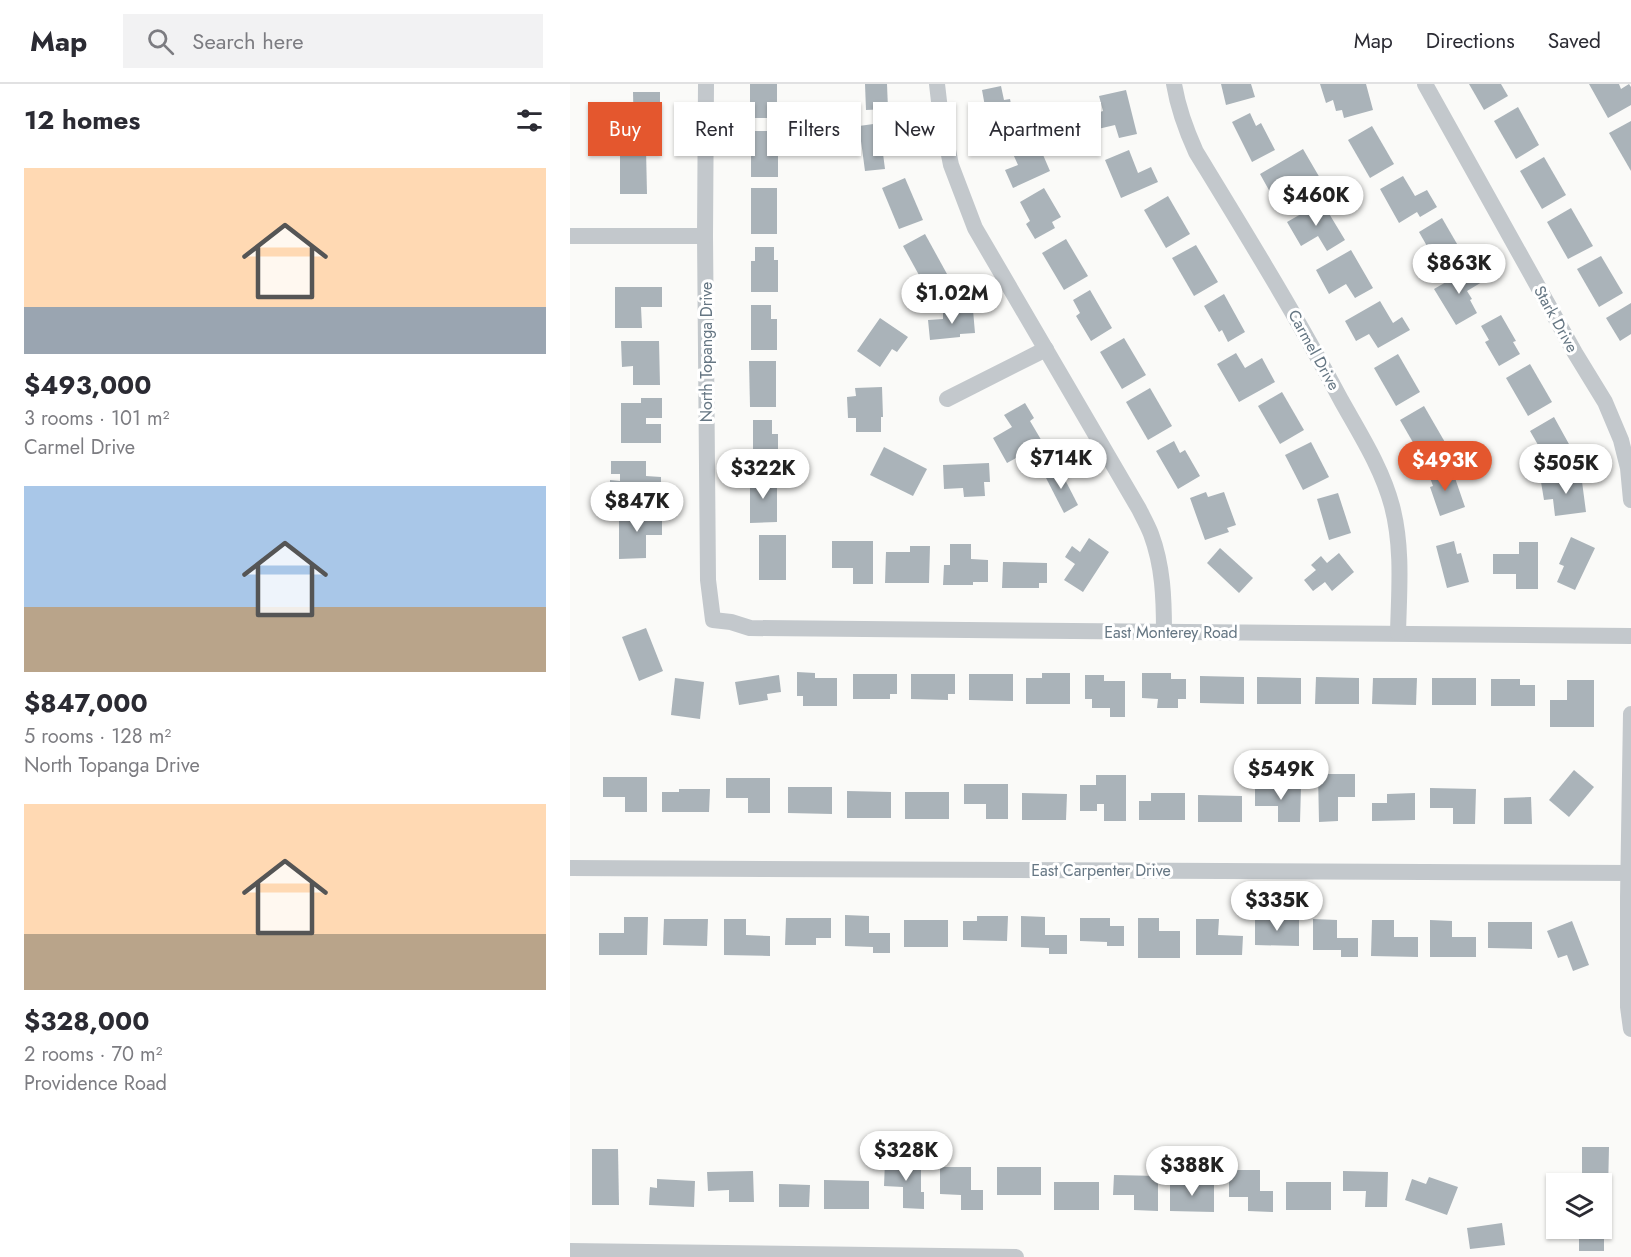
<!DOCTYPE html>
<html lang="en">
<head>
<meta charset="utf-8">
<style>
	body { margin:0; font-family:Jost,sans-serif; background:#f2f2f3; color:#2b2b33; height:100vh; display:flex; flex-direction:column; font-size:22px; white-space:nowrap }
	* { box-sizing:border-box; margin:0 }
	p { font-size:20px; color:#7c7c81 }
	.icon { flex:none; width:33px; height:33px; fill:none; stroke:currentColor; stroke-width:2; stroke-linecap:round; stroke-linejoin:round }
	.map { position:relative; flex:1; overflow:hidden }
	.sheet { display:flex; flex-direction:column; background:#fff; width:570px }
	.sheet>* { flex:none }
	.banner { position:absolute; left:18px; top:18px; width:570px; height:54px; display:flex; gap:12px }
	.fabs { position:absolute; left:976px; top:1089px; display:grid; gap:12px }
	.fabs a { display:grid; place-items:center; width:66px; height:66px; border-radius:0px; background:#fff; box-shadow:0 2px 4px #0004; font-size:30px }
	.price { position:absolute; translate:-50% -51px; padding:0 14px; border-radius:21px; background:#fff; color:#222; font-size:20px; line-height:39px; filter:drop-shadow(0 2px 3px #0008) }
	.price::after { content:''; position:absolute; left:50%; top:36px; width:18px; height:14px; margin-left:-9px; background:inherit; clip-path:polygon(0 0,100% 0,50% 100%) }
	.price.active { background:#e4572e; color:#fff }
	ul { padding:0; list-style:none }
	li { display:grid; align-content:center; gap:12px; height:318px; padding:0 24px }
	li span { display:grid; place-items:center; height:186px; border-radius:0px; color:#555 }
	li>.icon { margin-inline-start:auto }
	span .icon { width:108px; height:108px; fill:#fffc; stroke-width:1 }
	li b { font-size:26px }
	h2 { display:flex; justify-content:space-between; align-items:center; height:72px; padding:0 24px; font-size:26px }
	.pill { padding:0 21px; border-radius:0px; background:#fff; box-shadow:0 2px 4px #0004; font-size:21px; line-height:54px }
	.pill.active { background:#e4572e; color:#fff }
	header { display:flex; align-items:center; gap:36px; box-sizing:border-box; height:84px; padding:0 30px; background:#fff; border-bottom:2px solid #e1e1e2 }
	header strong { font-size:28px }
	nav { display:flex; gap:33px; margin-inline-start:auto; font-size:21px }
	.search { width:420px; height:54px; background:#f2f2f3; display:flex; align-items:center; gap:15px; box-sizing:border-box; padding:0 21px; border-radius:0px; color:#7c7c81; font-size:22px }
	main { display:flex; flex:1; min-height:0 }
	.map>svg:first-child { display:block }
	.building { fill:#aab3b9 }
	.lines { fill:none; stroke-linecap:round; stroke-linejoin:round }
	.street { stroke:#c3c8cc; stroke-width:16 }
	.labels { text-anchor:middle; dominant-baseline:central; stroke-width:6; stroke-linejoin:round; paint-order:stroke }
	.street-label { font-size:16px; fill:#657683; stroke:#fff }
</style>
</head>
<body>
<header>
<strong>Map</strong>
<div class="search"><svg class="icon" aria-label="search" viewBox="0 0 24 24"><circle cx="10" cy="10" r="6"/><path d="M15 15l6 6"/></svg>Search here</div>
<nav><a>Map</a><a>Directions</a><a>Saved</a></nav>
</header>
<main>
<section class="sheet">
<h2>12 homes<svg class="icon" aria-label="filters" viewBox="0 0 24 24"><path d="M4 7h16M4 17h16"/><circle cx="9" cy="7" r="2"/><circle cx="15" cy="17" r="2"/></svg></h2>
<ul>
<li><span style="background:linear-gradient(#ffd9b3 75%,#9aa5b1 0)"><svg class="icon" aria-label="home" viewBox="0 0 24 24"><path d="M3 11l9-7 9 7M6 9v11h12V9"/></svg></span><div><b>$493,000</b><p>3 rooms · 101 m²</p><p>Carmel Drive</p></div></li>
<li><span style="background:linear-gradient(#a9c7e8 65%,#b9a48a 0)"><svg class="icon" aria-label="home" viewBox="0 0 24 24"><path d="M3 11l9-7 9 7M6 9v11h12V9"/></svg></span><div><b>$847,000</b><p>5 rooms · 128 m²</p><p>North Topanga Drive</p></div></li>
<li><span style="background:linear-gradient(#ffd9b3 70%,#b9a48a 0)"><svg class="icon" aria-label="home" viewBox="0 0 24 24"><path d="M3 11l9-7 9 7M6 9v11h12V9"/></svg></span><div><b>$328,000</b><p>2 rooms · 70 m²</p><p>Providence Road</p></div></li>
</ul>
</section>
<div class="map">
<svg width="1061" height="1173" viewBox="0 0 1061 1173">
	<rect width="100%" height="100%" fill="#fafaf8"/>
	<g class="building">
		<rect x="180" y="0" width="27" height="34"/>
		<path d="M295 0H317L318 25 296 26Z"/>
		<path d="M651 0H681L685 13 656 21Z"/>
		<path d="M750 0H796L803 26 774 34 772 26 766 27 763 16 756 19Z"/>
		<path d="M899 0H931L938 12 914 26Z"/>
		<path d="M1019 0H1049L1051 5 1059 0 1061 3V21L1038 34Z"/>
		<path d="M431 2 434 16 440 15 446 45 420 50 412 6Z"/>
		<path d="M556 6 567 50 549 54 545 41 528 45 524 30 533 27 529 12Z"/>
		<path d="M63 8H90V53H64Z"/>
		<path d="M948 23 969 61 946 75 924 37Z"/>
		<path d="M680 29 686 42 691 39 705 66 682 78 662 38Z"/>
		<path d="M325 37 328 60 312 62 315 85 295 87 289 42Z"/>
		<path d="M1061 37V87L1039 49Z"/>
		<path d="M802 42 824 80 800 94 778 56Z"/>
		<rect x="181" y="47" width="27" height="46"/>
		<path d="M464 50 480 87 443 104 435 86 448 81 439 61Z"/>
		<path d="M50 65H76L77 110H50Z"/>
		<path d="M733 65 754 101 730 115 719 97 700 108 690 90Z"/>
		<path d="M559 66 568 89 581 83 588 98 551 114 535 76Z"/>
		<path d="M974 73 996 111 972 125 950 87Z"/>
		<path d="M833 92 845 112 857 106 867 123 850 133 847 128 829 139 810 105Z"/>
		<path d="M335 94 353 136 329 145 312 104Z"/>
		<rect x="181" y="104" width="26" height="46"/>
		<path d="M474 104 491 133 482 138 485 144 465 155 456 140 460 137 450 118Z"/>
		<path d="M598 112 620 150 596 164 574 126Z"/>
		<path d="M752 118 775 156 757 167 748 152 731 162 717 138Z"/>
		<path d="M1001 124 1023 162 998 175 977 138Z"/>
		<path d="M872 134 894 172 870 185 849 148Z"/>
		<path d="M355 150 377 190 355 202 333 162Z"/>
		<path d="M496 155 518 192 494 206 472 169Z"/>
		<path d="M626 161 648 198 624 212 602 174Z"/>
		<path d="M185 163H204V176H208V208H181V177H185Z"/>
		<path d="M781 166 803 204 785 214 776 200 759 210 746 186Z"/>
		<path d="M1031 172 1053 209 1029 223 1007 185Z"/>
		<path d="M902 183 912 198 897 207 902 215 900 216 907 229 886 241 864 205Z"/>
		<path d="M45 203H92V223H71L72 244H45Z"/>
		<path d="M520 206 542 244 521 257 506 232 510 229 503 216Z"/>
		<path d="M654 210 675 248 658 258 652 246 649 248 634 222Z"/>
		<path d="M810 217 823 239 832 233 840 246 808 264 799 250 786 257 775 237Z"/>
		<path d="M1061 219V250L1050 257 1036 234Z"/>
		<path d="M181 221H201V235H207V266H181Z"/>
		<path d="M403 226 405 249 390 250V253L360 256 358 236 373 235V229Z"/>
		<path d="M931 231 946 257 943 258 950 270 929 282 915 258 919 256 911 242Z"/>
		<path d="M310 234 338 253 327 268 322 265 310 283 287 267Z"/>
		<path d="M554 254 576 291 552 305 530 268Z"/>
		<path d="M51 257H89L90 301H63V282L52 283Z"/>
		<path d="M666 269 675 284 692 274 705 298 669 318 647 280Z"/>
		<path d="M828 270 850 308 826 322 804 284Z"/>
		<path d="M179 277H206V323H180Z"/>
		<path d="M960 280 982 318 958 332 936 294Z"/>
		<path d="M312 303 313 333H311V348H286V334H278L277 313 286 312 285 304Z"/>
		<path d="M580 304 602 342 578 356 556 318Z"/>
		<path d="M712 308 734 346 710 360 688 322Z"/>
		<path d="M71 314H92V334H76V340H91V359H51V319H71Z"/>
		<path d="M455 319 464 334 460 337 473 359 437 379 423 354 442 343 434 331Z"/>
		<path d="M854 322 876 360 852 374 830 336Z"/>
		<path d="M984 333 1005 371 989 380 987 376 979 380 960 347Z"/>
		<path d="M183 336H202V350H208V381H183Z"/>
		<path d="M604 357 610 369 615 366 630 392 608 405 586 367Z"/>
		<path d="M741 358 759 393 733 406 715 371Z"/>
		<path d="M314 363 357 385 343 412 300 391Z"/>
		<path d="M41 377H76V392L91 393V416L40 415V396L50 397V390H41Z"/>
		<path d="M419 379 420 398H414L415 412 394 413 393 404 374 405 373 381Z"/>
		<path d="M488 382 508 421 494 429 474 390Z"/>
		<path d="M876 382 881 395 885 394 895 423 870 432 860 403 863 402 858 388Z"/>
		<path d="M1011 390 1016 428 985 432 983 415 974 416 971 398 994 395V392Z"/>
		<path d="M180 393H207V438L180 439Z"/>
		<path d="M636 408 638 413 654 408 666 441 657 444 659 448 635 456 620 414Z"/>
		<path d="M768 409 781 449 759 456 747 415Z"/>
		<path d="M92 429V451H76V474L49 475V430Z"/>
		<rect x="189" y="451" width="27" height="45"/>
		<path d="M1001 453 1025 464 1005 506 987 498 994 482 989 480Z"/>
		<path d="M519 454 539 468 513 508 494 496 505 480 495 473 502 462 510 468Z"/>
		<path d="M262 457H303V500H283V484H262Z"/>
		<path d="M884 457 887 470 891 469 899 498 877 504 866 462Z"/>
		<path d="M949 458H968V505H946V490H923V470H949Z"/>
		<path d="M380 460H401V475L418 476V498H403V501H373L374 481H380Z"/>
		<path d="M340 462H360L359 499H315L316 468H340Z"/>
		<path d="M650 464 683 494 669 509 637 479Z"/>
		<path d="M769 469 784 488 762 507 755 498 743 507 734 496 746 486 741 481 751 472 757 479Z"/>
		<path d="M433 478 477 479V499H469V504H432Z"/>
		<path d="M76 544 93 587 69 597 52 553Z"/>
		<path d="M227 588 245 589V594H267V622H233V612H227Z"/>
		<path d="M472 589H500V620H456V594H472Z"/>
		<path d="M572 589H601V595H616V615H608V624H587L588 615 572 614Z"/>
		<path d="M283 590H327V610H320V615H283Z"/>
		<path d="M341 590H385V610H378V616L341 615Z"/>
		<path d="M399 590H443V617L399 616Z"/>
		<path d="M209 591 211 608 197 610 198 616 169 621 165 598Z"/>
		<path d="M515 591H534V597H555V633H540V624H522V615H515Z"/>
		<path d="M630 592 674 593V620L630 619Z"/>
		<path d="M687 593 731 594V620H687Z"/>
		<path d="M746 593 789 594V620H745Z"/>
		<path d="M105 594 134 598 130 635 101 631Z"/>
		<path d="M803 594H847L846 621 802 620Z"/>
		<rect x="862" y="594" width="44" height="27"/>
		<path d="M921 595H950V601H965V622H921Z"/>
		<path d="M997 596H1024V643H980V616H997Z"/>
		<path d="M1004 686 1024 703 999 733 979 716Z"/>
		<path d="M748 690H785V713H768V737L749 738Z"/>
		<path d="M526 691H556V737H534V720H527V727H510V701H526Z"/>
		<path d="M33 693H77V728H55V713H33Z"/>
		<path d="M156 694H200V729H178V714H156Z"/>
		<path d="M394 700H438V735H416V720H394Z"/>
		<path d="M685 702 731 703 730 738H708V722H685Z"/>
		<path d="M218 703H262V730L218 729Z"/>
		<path d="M860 704 906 705 905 740H883V724H860Z"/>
		<path d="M109 705H140L139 728H92V708H109Z"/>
		<path d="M277 707 321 708V734H277Z"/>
		<rect x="335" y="708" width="44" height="27"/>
		<path d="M452 709 497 710 496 736H452Z"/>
		<path d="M581 709H615V736H569V717H581Z"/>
		<path d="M845 709V736L802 737V719H817V710Z"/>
		<path d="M628 711 672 712V738H628Z"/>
		<path d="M961 713 962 740H934V714Z"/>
		<path d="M275 831 299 832V849H320V869H303V863L275 862Z"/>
		<path d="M407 832H438L437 857 393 856V837H407Z"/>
		<path d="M451 832 475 833V851H497V870H479V864L451 863Z"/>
		<path d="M54 833H78L77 871H29V849H54Z"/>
		<path d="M216 834H261V854H246V861H215Z"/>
		<path d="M510 834H540V842H554V862H537V858L510 857Z"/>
		<path d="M568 834H589V847H610V874H568Z"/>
		<path d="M94 835H138L137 862 93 861Z"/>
		<path d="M154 835H176V851L200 852V872L154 871Z"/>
		<path d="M626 835H649L648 851 673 852 672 871H626Z"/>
		<path d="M685 835H729V862L685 861Z"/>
		<path d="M743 835 767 836V854H788V873H771V866H743Z"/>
		<rect x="334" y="836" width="44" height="27"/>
		<path d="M802 836H824V853H848V873L801 872Z"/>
		<path d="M860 836 882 837V853H906V873H860Z"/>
		<path d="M1002 837 1019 881 1003 887 997 871 988 874 977 847Z"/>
		<path d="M918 838H962V865L918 864Z"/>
		<path d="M1012 1063H1039L1038 1107H1032V1100H1012Z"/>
		<path d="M22 1065H48L49 1121H22Z"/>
		<path d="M315 1077H351V1108H354V1125L333 1124V1103L314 1102Z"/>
		<path d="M370 1083H401V1106H413V1126H391V1111L370 1110Z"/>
		<rect x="427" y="1083" width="44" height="28"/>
		<path d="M659 1086H690V1107H703V1128L678 1127V1113H659Z"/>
		<path d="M183 1087 184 1118H159V1106L138 1107 137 1088Z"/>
		<path d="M773 1087 818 1088 817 1123H795L796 1107H773Z"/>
		<path d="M544 1091 588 1092V1127L564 1126V1111H543Z"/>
		<path d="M859 1093 888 1103 877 1131 835 1116 842 1095 856 1100Z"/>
		<path d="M87 1095 125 1097 124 1123 79 1121 80 1103 87 1104Z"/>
		<path d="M254 1096 299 1097V1125H254Z"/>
		<rect x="484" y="1098" width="45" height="28"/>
		<rect x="716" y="1098" width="45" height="28"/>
		<path d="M600 1099H644V1128L600 1127Z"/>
		<path d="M209 1100 240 1101 239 1123H209Z"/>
		<path d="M1032 1127H1040L1039 1150H1034V1167H1009V1144H1032Z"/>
		<path d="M932 1139 935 1161 900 1165 897 1144Z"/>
	</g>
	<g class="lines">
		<g class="street">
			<path d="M136 0 135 152 138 496 143 536 161 538 180 544 1061 552"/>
			<path d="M367 0 370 26 381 81 405 144 569 425C573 433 578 442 581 450 593 482 594 515 594 548"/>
			<path d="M604 0C608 24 616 46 626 68 676 150 726 231 771 316 790 350 812 384 822 422 833 464 829 507 828 549"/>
			<path d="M855 0 1005 269 1035 318 1051 356 1058 384 1061 416"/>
			<path d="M0 152H135"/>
			<path d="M377 315 476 265"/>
			<path d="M1061 630 1058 814V923L1061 945"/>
			<path d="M0 784 1061 789"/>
			<path d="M0 1167 446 1173"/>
		</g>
	</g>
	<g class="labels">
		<g class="street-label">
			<text transform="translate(986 235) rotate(61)">Stark Drive</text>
			<text transform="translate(744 266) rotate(61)">Carmel Drive</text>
			<text transform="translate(136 268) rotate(-90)">North Topanga Drive</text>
			<text x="601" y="548">East Monterey Road</text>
			<text x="531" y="786">East Carpenter Drive</text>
		</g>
	</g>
</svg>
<div class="fabs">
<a><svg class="icon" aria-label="layers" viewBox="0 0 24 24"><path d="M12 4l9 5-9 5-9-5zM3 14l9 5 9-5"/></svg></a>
</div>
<b class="price" style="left:746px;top:143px">$460K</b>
<b class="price" style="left:889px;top:211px">$863K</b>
<b class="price" style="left:382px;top:241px">$1.02M</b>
<b class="price" style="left:491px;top:406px">$714K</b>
<b class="price active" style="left:875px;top:408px">$493K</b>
<b class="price" style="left:996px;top:411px">$505K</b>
<b class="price" style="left:193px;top:416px">$322K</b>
<b class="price" style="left:67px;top:449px">$847K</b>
<b class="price" style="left:711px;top:717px">$549K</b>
<b class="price" style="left:707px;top:848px">$335K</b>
<b class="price" style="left:336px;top:1098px">$328K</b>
<b class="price" style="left:622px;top:1113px">$388K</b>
<div class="banner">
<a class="pill active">Buy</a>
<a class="pill">Rent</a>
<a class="pill">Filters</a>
<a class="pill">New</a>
<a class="pill">Apartment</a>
</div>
</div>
</main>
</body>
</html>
